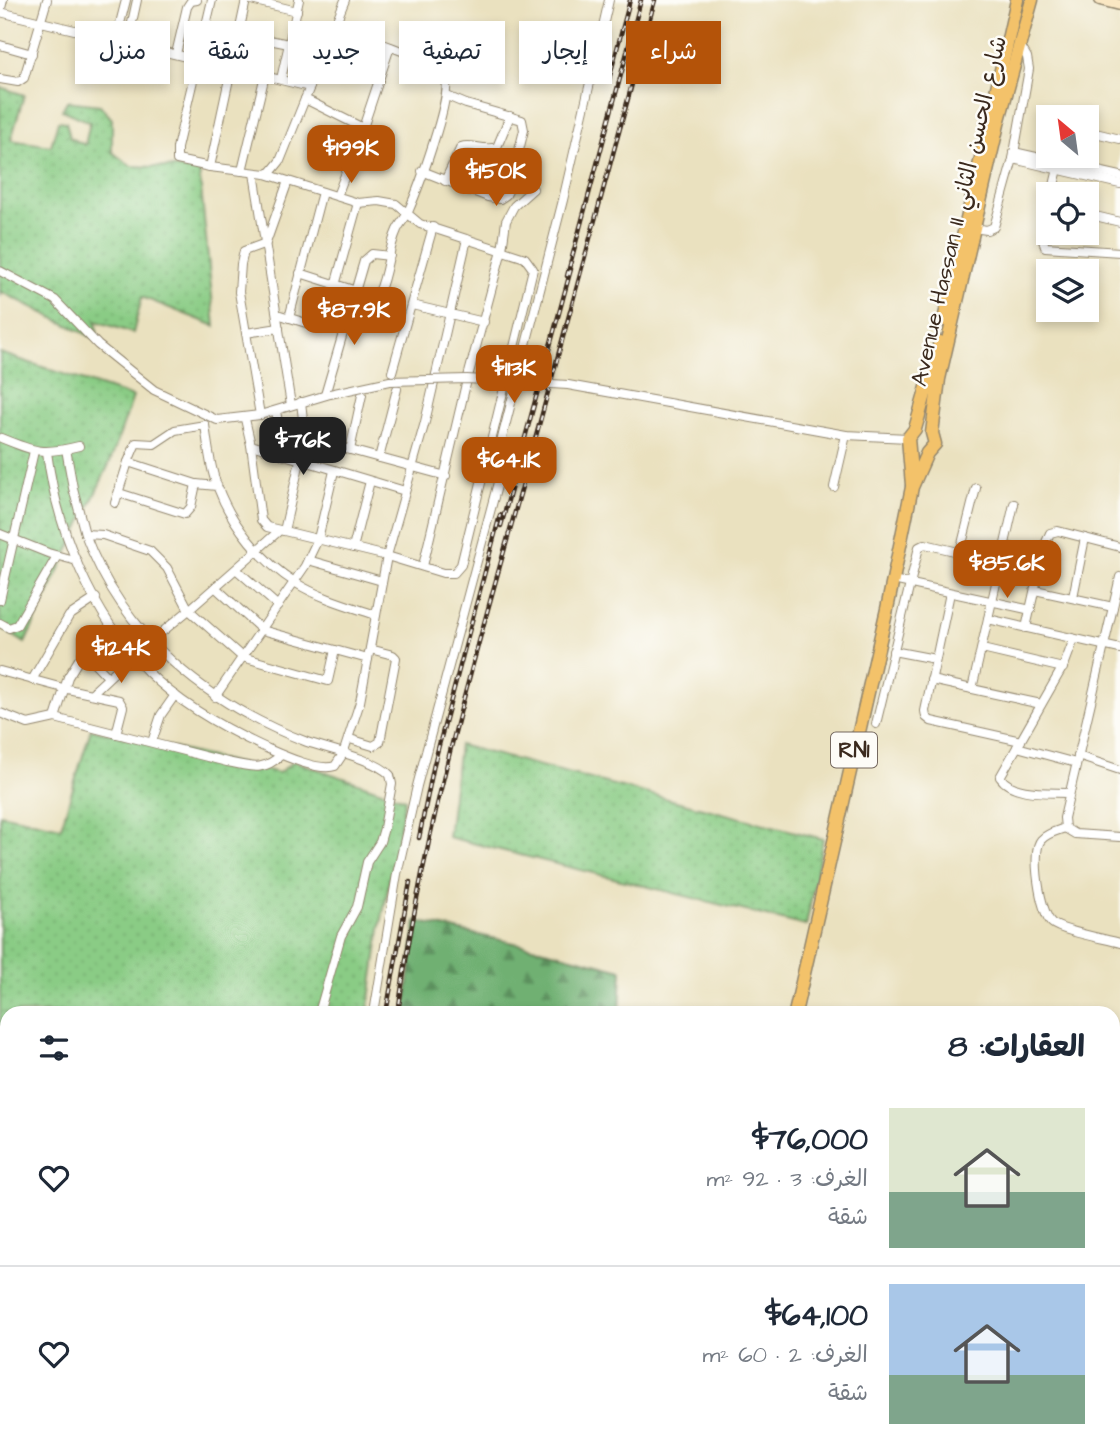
<!DOCTYPE html>
<html lang="ar">
<head>
<meta charset="utf-8">
<style>
	body { margin:0; font-family:"Architects Daughter","Playpen Sans Arabic",sans-serif; background:#f6f6f7; color:#1f2937; direction:rtl; height:100vh; display:flex; flex-direction:column; font-size:26px; white-space:nowrap }
	* { box-sizing:border-box; margin:0 }
	p { font-size:23px; color:#747a83 }
	.icon { flex:none; width:38px; height:38px; fill:none; stroke:currentColor; stroke-width:2; stroke-linecap:round; stroke-linejoin:round }
	.map { position:relative; flex:1; overflow:hidden; direction:ltr }
	.sheet { position:absolute; left:0px; top:1006px; width:1120px; height:450px; display:flex; flex-direction:column; background:#fff; border-radius:21px 21px 0 0; box-shadow:0 4px 10px #0003; direction:rtl }
	.sheet>* { flex:none }
	.top-card { position:absolute; left:21px; top:21px; width:700px; height:63px; direction:rtl; display:flex; gap:14px }
	.needle { width:46px; rotate:331deg }
	.controls { position:absolute; left:1036px; top:105px; display:grid; gap:14px }
	.controls a { display:grid; place-items:center; width:63px; height:63px; border-radius:0px; background:#fff; box-shadow:0 4px 10px #0003; font-size:35px }
	.price { position:absolute; translate:-50% -60px; padding:0 16px; border-radius:14px; background:#b45309; color:#fff; font-size:23px; line-height:46px; filter:drop-shadow(0 2px 4px #0008) }
	.price::after { content:''; position:absolute; left:50%; top:42px; width:21px; height:16px; margin-left:-10px; background:inherit; clip-path:polygon(0 0,100% 0,50% 100%) }
	.price.on { background:#222; color:#fff }
	ul { padding:0; list-style:none }
	li { display:flex; align-items:center; gap:21px; height:175px; padding:0 35px }
	li+li { border-top:2px solid #e0e1e3 }
	li span { display:grid; place-items:center; flex:none; width:196px; height:140px; border-radius:0px; color:#555 }
	li>.icon { margin-inline-start:auto }
	span .icon { width:84px; height:84px; fill:#fffc; stroke-width:1 }
	li b { font-size:30px }
	h2 { display:flex; justify-content:space-between; align-items:center; height:84px; padding:0 35px; font-size:30px }
	.pill { padding:0 24px; border-radius:0px; background:#fff; box-shadow:0 4px 10px #0003; font-size:24px; line-height:63px }
	.pill.on { background:#b45309; color:#fff }
	.map>svg:first-child { display:block }
	.grass { fill:url(#grass-dots); stroke:#627b52; stroke-width:2 }
	.forest { fill:url(#forest-firs); stroke:#556d48; stroke-width:2 }
	.lines { fill:none; stroke-linecap:round; stroke-linejoin:round }
	.minor-casing { stroke:#92866e; stroke-width:10 }
	.secondary-casing { stroke:#92866e; stroke-width:13 }
	.primary-casing { stroke:#92866e; stroke-width:15 }
	.minor { stroke:#fff; stroke-width:8 }
	.secondary { stroke:#fae7c3; stroke-width:10 }
	.primary { stroke:#f3c26a; stroke-width:12 }
	.rail-casing { stroke:#3b2a1e; stroke-width:4.5 }
	.rail { stroke:#fdfcf7; stroke-width:2; stroke-dasharray:5; stroke-linecap:butt }
	.minor-bridge-casing { stroke:#92866e; stroke-width:10; stroke-linecap:butt }
	.minor-bridge { stroke:#fff; stroke-width:8 }
	.labels { text-anchor:middle; dominant-baseline:central; stroke-width:5; stroke-linejoin:round; paint-order:stroke }
	.shield { fill:#fdfcf7; stroke:#75695f; stroke-width:2 }
	.shield-label { font-size:21px; font-weight:bold; fill:#3b2a1e }
	.street-label { font-size:23px; fill:#3b2a1e; stroke:#fdfcf7 }
</style>
</head>
<body>
<div class="map">
<svg width="1120" height="1455" viewBox="0 0 1120 1455">
	<defs>
		<pattern id="grass-dots" width="8" height="8" patternUnits="userSpaceOnUse" patternTransform="scale(1.75)"><rect width="8" height="8" fill="#8acc85"/><path d="M2 2h.1M6 6h.1" fill="none" stroke="#78af72" stroke-width="1.8" stroke-linecap="round"/></pattern>
		<pattern id="forest-firs" width="22" height="20" patternUnits="userSpaceOnUse" patternTransform="scale(1.75)"><rect width="22" height="20" fill="#6fb072"/><path d="M5 1l3.5 6h-7zM16 11l3.5 6h-7z" fill="#5c8f5d"/></pattern>
	</defs>
	<rect width="100%" height="100%" fill="#fdfcf7"/>
	<filter id="ink" filterUnits="userSpaceOnUse"><feTurbulence type="fractalNoise" baseFrequency=".0143" numOctaves="2"/><feDisplacementMap in="SourceGraphic" scale="14" xChannelSelector="R" yChannelSelector="G"/><feConvolveMatrix kernelMatrix="1 2 1 2 8 2 1 2 1" color-interpolation-filters="sRGB"/></filter>
	<filter id="wash" filterUnits="userSpaceOnUse"><feTurbulence type="fractalNoise" baseFrequency=".00686" numOctaves="4" result="noise"/><feDisplacementMap in="SourceGraphic" scale="28" xChannelSelector="R" yChannelSelector="G"/><feGaussianBlur stdDeviation="1.57" result="paint"/><feColorMatrix in="noise" values="0 0 0 0 0 0 0 0 0 0 0 0 0 0 0 0 0 1.4 0 .05"/><feComposite in="paint" operator="in"/></filter>
	<g filter="url(#wash)">
		<rect width="100%" height="100%" fill="#eae1bf"/>
		<g class="grass">
			<path d="M0 87 24 95 11 140 51 146 58 121 66 122 70 138 85 145 90 122 62 110 67 101 100 105 112 119V152L131 166 199 169 215 326 142 297 133 333 96 321 98 340 2 292 0 295Z"/>
			<path d="M0 353 133 397 110 462 25 643 0 627Z"/>
			<path d="M91 729 279 773 294 761 405 799 380 929 368 1013H7V1226L0 1224V814L61 827Z"/>
			<path d="M459 745 823 839 806 926 448 837Z"/>
			<path d="M0 1384H7V1449H295L294 1455H0Z"/>
		</g>
		<path class="forest" d="M416 921 541 949 622 970 620 1013H405Z"/>
	</g>
	<g filter="url(#ink)">
		<g class="lines">
			<g class="minor-casing">
				<g id="minor">
					<path d="M212 0 177 148V160L210 167 266 174 358 203 379 201 396 204 420 224 525 258 533 269 461 565 454 573H443L387 556 280 530 189 610 167 568 150 551 103 535 85 534C123 636 207 704 307 742 328 749 377 760 390 775L392 784 384 828 380 842 367 862 357 907 341 936 319 1013"/>
					<path d="M251 0 297 11"/>
					<path d="M0 12 310 87"/>
					<path d="M0 12 3 0"/>
					<path d="M239 34 289 44"/>
					<path d="M116 39 126 0"/>
					<path d="M128 41 137 0"/>
					<path d="M0 45 32 54"/>
					<path d="M176 54 187 7 191 1 197 0"/>
					<path d="M0 79 18 82 24 78 47 0"/>
					<path d="M281 79 299 0"/>
					<path d="M305 99 363 128"/>
					<path d="M1087 131 1120 139"/>
					<path d="M1014 152 1120 176"/>
					<path d="M1013 159 1120 184"/>
					<path d="M210 167 246 0"/>
					<path d="M242 171 265 75"/>
					<path d="M422 171 488 197 500 199 506 195 510 187 524 130 522 120 466 104 447 96"/>
					<path d="M254 173 291 405"/>
					<path d="M266 174 271 172 280 161 345 0"/>
					<path d="M445 181 461 147C473 143 484 152 497 147L510 116"/>
					<path d="M470 191 485 149"/>
					<path d="M1052 194 1061 156"/>
					<path d="M337 196 363 128 390 47"/>
					<path d="M1048 212 1043 240 1045 247 1120 252"/>
					<path d="M1087 214 1120 222"/>
					<path d="M973 228 987 230 994 227 1013 159 1029 69 1027 57 1020 45"/>
					<path d="M0 271 55 300 98 345 154 390 217 420 260 415 330 394"/>
					<path d="M300 273 372 296 379 292C388 273 388 249 397 230 400 223 406 218 408 212 417 192 454 93 445 78 433 57 357 35 333 29"/>
					<path d="M412 305 484 322"/>
					<path d="M277 314 319 327 324 325 358 203"/>
					<path d="M289 318 322 192"/>
					<path d="M246 333 279 328"/>
					<path d="M392 372 433 227"/>
					<path d="M325 395 364 261 372 254 390 256"/>
					<path d="M301 402 308 463"/>
					<path d="M668 403 846 435 908 438"/>
					<path d="M276 411 284 456"/>
					<path d="M260 415 239 292 241 264 244 251 266 243 288 181"/>
					<path d="M245 419 251 445 405 491"/>
					<path d="M1 438C35 452 43 455 79 446"/>
					<path d="M306 438 446 476"/>
					<path d="M251 445 261 520 267 527 280 530"/>
					<path d="M66 449 73 488 85 534"/>
					<path d="M350 450 362 395"/>
					<path d="M47 452C57 531 92 615 148 672 180 704 223 728 264 747 280 754 318 772 335 766L343 754 360 702 387 556 425 422 467 239"/>
					<path d="M379 458 397 389"/>
					<path d="M217 486 196 484 128 462 136 443 154 444 175 430 205 425C208 445 210 469 218 488 232 525 262 562 296 583 320 598 349 606 376 615"/>
					<path d="M834 487 846 435"/>
					<path d="M119 493 185 514 191 507 196 484"/>
					<path d="M115 503 128 462"/>
					<path d="M284 531 300 461"/>
					<path d="M0 534 48 553 77 561"/>
					<path d="M1004 546 1043 554"/>
					<path d="M353 548 370 481"/>
					<path d="M960 552 976 488"/>
					<path d="M308 560 382 581"/>
					<path d="M423 566 465 388 502 250 506 221 514 206 533 189"/>
					<path d="M237 570 278 606"/>
					<path d="M1120 577 1064 818 1065 828 1075 834 1120 837"/>
					<path d="M893 580 1031 610"/>
					<path d="M216 588 262 630 368 659"/>
					<path d="M1035 590 1113 607"/>
					<path d="M950 593 925 711 926 717 931 721 1021 741"/>
					<path d="M1073 597 1085 538"/>
					<path d="M0 600 34 451"/>
					<path d="M988 619 1120 649"/>
					<path d="M0 623 9 628 17 625 57 556"/>
					<path d="M1026 628 1044 547 1050 533 1058 531 1120 547"/>
					<path d="M982 649 1063 668"/>
					<path d="M83 651 108 677"/>
					<path d="M893 651 935 659"/>
					<path d="M0 671 63 688 119 700 123 707 116 734"/>
					<path d="M32 680 69 616 96 598"/>
					<path d="M931 680 1041 704"/>
					<path d="M972 689 1014 504"/>
					<path d="M91 694 123 664 189 610 242 657 328 681 335 650"/>
					<path d="M215 697 305 566 318 539 334 471"/>
					<path d="M0 713 28 724 55 718 227 762C250 766 262 773 281 755"/>
					<path d="M55 718 68 677 91 640"/>
					<path d="M876 724 919 547 925 544 1000 562"/>
					<path d="M350 739 373 746 380 742 396 658 393 655 370 649"/>
					<path d="M152 742 161 715 175 695"/>
					<path d="M1017 747 1076 763"/>
					<path d="M1078 756 1120 770"/>
					<path d="M1069 793C1049 792 1013 796 1000 777L1065 663 1074 639"/>
					<path d="M1065 828C1057 831 1047 833 1041 840 1031 852 1040 913 1052 923 1061 931 1106 939 1120 943"/>
					<path d="M374 1013 397 874 417 786 501 471 499 450 563 200 609 0"/>
					<path d="M1113 1113 1117 1105"/>
					<path d="M1113 1192 1120 1194"/>
					<path d="M0 1210 7 1214"/>
					<path d="M1113 1244 1120 1246"/>
					<path d="M1113 1287 1120 1289"/>
					<path d="M0 1329 7 1332"/>
					<path d="M769 1449 786 1455"/>
					<path d="M929 1449 942 1455"/>
					<path d="M1029 1449 1034 1455"/>
					<path d="M301 1455 302 1449"/>
					<path d="M1001 1455 1012 1449"/>
				</g>
			</g>
			<g class="secondary-casing">
				<path id="secondary" d="M1100 0 1120 5"/>
			</g>
			<g class="primary-casing">
				<g id="primary">
					<path d="M944 320 1017 0"/>
					<path d="M912 485 908 438 915 429 940 342"/>
					<path d="M795 1013 887 609 912 487 927 453 935 444 932 433 939 379 999 120 1032 0"/>
					<path d="M696 1455 697 1449"/>
				</g>
			</g>
			<use href="#minor" class="minor"/>
			<use href="#secondary" class="secondary"/>
			<use href="#primary" class="primary"/>
			<g class="rail-casing">
				<g id="rail">
					<path d="M609 79 630 0"/>
					<path d="M567 276 641 0"/>
					<path d="M501 526 571 269"/>
					<path d="M419 838 434 764 500 515"/>
					<path d="M386 1013 410 882"/>
					<path d="M398 1013C423 828 477 649 527 469 571 313 611 156 655 0"/>
					<path d="M310 1455 311 1449"/>
				</g>
			</g>
			<use href="#rail" class="rail"/>
			<g class="minor-bridge-casing">
				<path id="minor-bridge" d="M330 394 390 381 467 379 568 385 668 403"/>
			</g>
			<use href="#minor-bridge" class="minor-bridge"/>
		</g>
	</g>
	<g class="labels">
		<rect class="shield" x="831" y="732.5" width="46" height="35" rx="5"/>
		<g class="shield-label">
			<text x="854" y="750">RN1</text>
		</g>
		<g class="street-label">
			<text transform="translate(959 211) rotate(-77)">Avenue Hassan II شارع الحسن الثاني</text>
		</g>
	</g>
</svg>
<div class="controls">
<a><svg class="needle" viewBox="-14 -14 28 28"><path d="M0-13l5 13h-10z" fill="#e53935"/><path d="M0 13l5-13h-10z" fill="#747a83"/></svg></a>
<a><svg class="icon" aria-label="locate" viewBox="0 0 24 24"><circle cx="12" cy="12" r="6"/><path d="M12 2v4M12 18v4M2 12h4M18 12h4"/></svg></a>
<a><svg class="icon" aria-label="layers" viewBox="0 0 24 24"><path d="M12 4l9 5-9 5-9-5zM3 14l9 5 9-5"/></svg></a>
</div>
<b class="price" style="left:351px;top:185px">$199K</b>
<b class="price" style="left:496px;top:208px">$150K</b>
<b class="price" style="left:354px;top:347px">$87.9K</b>
<b class="price" style="left:514px;top:405px">$113K</b>
<b class="price on" style="left:303px;top:477px">$76K</b>
<b class="price" style="left:509px;top:497px">$64.1K</b>
<b class="price" style="left:1007px;top:600px">$85.6K</b>
<b class="price" style="left:121px;top:685px">$124K</b>
<div class="top-card">
<a class="pill on">شراء</a>
<a class="pill">إيجار</a>
<a class="pill">تصفية</a>
<a class="pill">جديد</a>
<a class="pill">شقة</a>
<a class="pill">منزل</a>
</div>
<section class="sheet">
<h2>العقارات: 8<svg class="icon" aria-label="filters" viewBox="0 0 24 24"><path d="M4 7h16M4 17h16"/><circle cx="9" cy="7" r="2"/><circle cx="15" cy="17" r="2"/></svg></h2>
<ul>
<li><span style="background:linear-gradient(#dfe7d0 60%,#7fa58c 0)"><svg class="icon" aria-label="home" viewBox="0 0 24 24"><path d="M3 11l9-7 9 7M6 9v11h12V9"/></svg></span><div><b>$76,000</b><p>الغرف: 3 · 92 m²</p><p>شقة</p></div><svg class="icon" aria-label="heart" viewBox="0 0 24 24"><path d="M12 20l-8-8c-3-5 5-10 8-4 3-6 11-1 8 4z"/></svg></li>
<li><span style="background:linear-gradient(#a9c7e8 65%,#7fa58c 0)"><svg class="icon" aria-label="home" viewBox="0 0 24 24"><path d="M3 11l9-7 9 7M6 9v11h12V9"/></svg></span><div><b>$64,100</b><p>الغرف: 2 · 60 m²</p><p>شقة</p></div><svg class="icon" aria-label="heart" viewBox="0 0 24 24"><path d="M12 20l-8-8c-3-5 5-10 8-4 3-6 11-1 8 4z"/></svg></li>
</ul>
</section>
</div>
</body>
</html>
